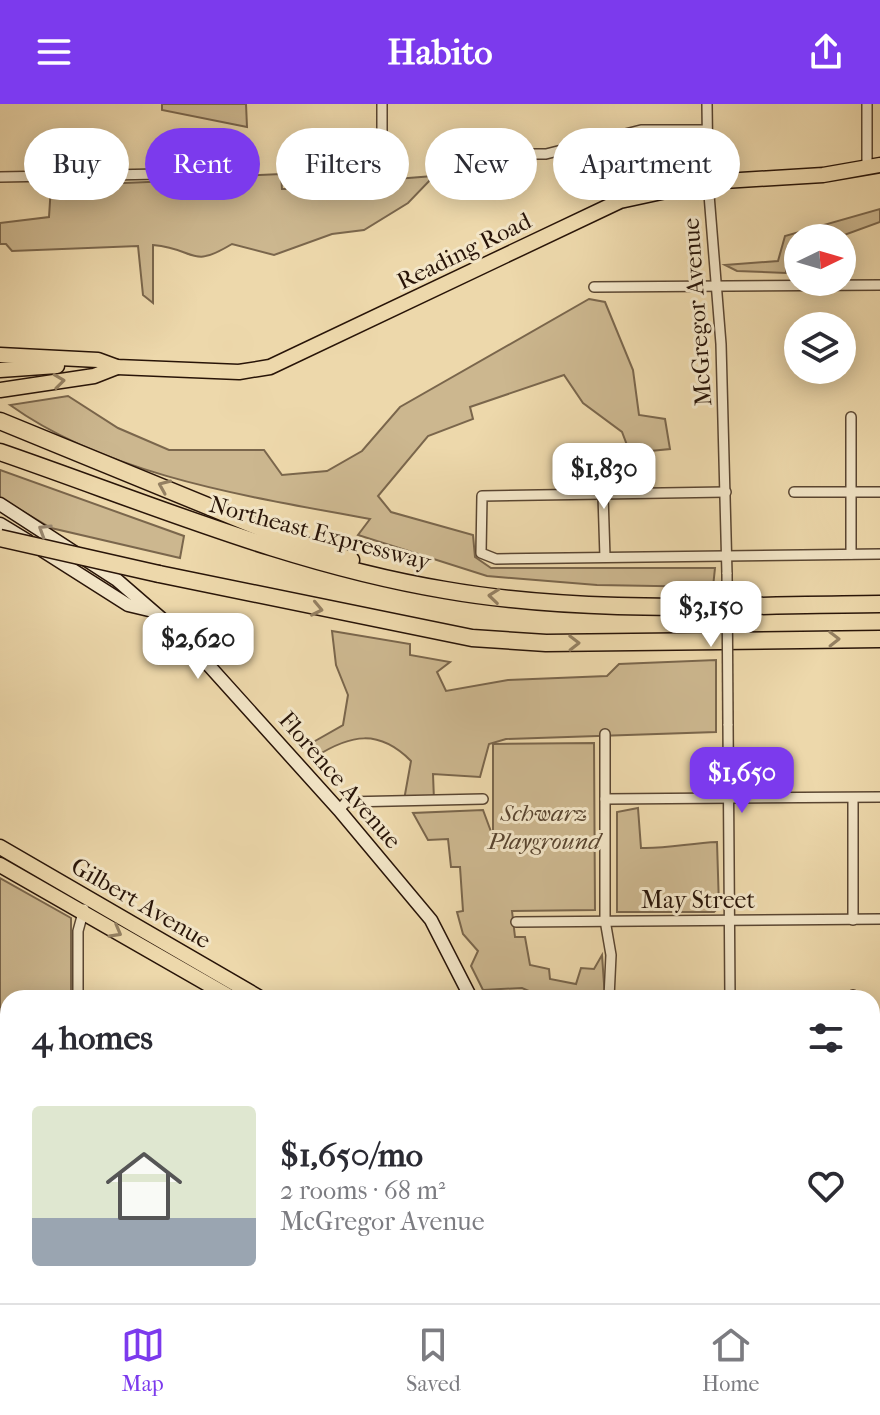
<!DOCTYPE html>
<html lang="en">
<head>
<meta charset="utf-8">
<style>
	body { margin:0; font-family:"IM FELL French Canon",serif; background:#f7f7f7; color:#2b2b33; height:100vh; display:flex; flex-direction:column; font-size:30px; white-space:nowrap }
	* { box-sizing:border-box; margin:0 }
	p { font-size:26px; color:#7c7c81 }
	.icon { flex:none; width:44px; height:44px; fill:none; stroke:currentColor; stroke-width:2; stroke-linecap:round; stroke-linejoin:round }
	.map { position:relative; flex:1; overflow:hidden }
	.panel { position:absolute; left:0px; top:886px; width:880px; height:314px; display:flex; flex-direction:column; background:#fff; border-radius:24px 24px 0 0; box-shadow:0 4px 20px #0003 }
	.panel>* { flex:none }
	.banner { position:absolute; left:24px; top:24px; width:832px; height:72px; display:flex; gap:16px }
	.needle { width:52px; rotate:85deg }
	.fabs { position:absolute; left:784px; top:120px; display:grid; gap:16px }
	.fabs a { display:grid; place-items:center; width:72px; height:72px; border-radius:50%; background:#fff; box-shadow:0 4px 20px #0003; font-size:40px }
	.price { position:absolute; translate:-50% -68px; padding:0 18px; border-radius:16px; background:#fff; color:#222; font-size:26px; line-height:52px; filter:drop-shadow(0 2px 4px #0008) }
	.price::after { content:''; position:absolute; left:50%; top:48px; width:24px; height:18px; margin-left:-12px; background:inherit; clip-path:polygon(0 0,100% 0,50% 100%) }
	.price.current { background:#7c3aed; color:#fff }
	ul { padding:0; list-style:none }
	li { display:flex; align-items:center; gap:24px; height:200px; padding:0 32px }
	li span { display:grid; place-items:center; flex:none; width:224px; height:160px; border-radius:8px; color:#555 }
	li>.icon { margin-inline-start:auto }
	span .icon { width:96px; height:96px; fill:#fffc; stroke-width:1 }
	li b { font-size:34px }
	h2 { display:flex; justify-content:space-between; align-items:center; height:96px; padding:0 32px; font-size:34px }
	.tag { padding:0 28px; border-radius:36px; background:#fff; box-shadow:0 4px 20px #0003; font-size:28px; line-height:72px }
	.tag.current { background:#7c3aed; color:#fff }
	header { display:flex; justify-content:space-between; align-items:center; height:104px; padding:0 32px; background:#7c3aed; color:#fff; font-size:36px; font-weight:800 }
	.tab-bar { display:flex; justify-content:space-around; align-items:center; height:112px; border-top:2px solid #e1e1e2; background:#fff; font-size:22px; color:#7c7c81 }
	.tab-bar a { display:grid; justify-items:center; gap:4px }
	.tab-bar .current { color:#7c3aed }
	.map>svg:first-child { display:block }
	.green { fill:#ccb78f; stroke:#7a664c; stroke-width:2 }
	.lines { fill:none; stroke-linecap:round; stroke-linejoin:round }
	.street-casing { stroke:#594531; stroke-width:12 }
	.secondary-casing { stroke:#281408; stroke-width:15 }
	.primary-casing { stroke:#281408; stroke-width:17 }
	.highway-casing { stroke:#281408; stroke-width:19 }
	.street { stroke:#f3e6c8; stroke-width:9 }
	.secondary { stroke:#f3e6c8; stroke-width:12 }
	.primary { stroke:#edd8ab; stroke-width:14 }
	.highway { stroke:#edd8ab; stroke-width:16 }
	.street-bridge-casing { stroke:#594531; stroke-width:12; stroke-linecap:butt }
	.highway-bridge-casing { stroke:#281408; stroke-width:19; stroke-linecap:butt }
	.street-bridge { stroke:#f3e6c8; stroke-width:9 }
	.highway-bridge { stroke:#edd8ab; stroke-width:16 }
	.oneway { stroke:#948062 }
	.oneway2 { stroke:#988872 }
	.labels { text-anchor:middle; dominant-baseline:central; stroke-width:6; stroke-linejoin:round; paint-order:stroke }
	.street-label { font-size:24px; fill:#281408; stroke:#f3e6c8 }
	.park-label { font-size:24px; font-style:italic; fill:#594530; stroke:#f3e6c8 }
</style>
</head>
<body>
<header><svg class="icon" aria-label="menu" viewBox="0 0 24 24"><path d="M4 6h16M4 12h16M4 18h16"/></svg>Habito<svg class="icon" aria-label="share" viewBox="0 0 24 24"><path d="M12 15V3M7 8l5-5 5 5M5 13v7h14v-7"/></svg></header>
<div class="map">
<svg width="880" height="1199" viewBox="0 0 880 1199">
	<rect width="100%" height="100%" fill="#edd8ab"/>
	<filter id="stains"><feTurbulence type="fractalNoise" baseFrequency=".0025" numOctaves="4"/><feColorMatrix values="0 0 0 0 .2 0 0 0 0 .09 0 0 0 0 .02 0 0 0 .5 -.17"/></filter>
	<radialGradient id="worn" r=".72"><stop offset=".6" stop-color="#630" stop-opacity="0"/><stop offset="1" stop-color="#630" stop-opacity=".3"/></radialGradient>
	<g class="green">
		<path d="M162 0H246L247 23 162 6Z"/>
		<path d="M390 48V62L379 66 383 76 434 72 408 99 364 126 332 130 274 151 232 140C189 166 198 145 153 141V199L143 191 138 142 12 147 6 140H0V119L49 113 51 82 172 77 181 64 236 72 281 70 282 85H312V59C338 61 370 69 390 48Z"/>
		<path d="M880 105V118L836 134H798V141L787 143 786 169 737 167 725 161 778 157 785 132Z"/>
		<path d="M589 195 605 198 633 266 639 311 665 315 670 345 630 349 622 328 583 299 564 271 470 303 473 315 428 332 378 392 391 408 473 431 475 453 491 464H715L713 483 597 481 487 472 358 431 370 415C251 393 109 372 10 301L68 292 118 324 169 346H264L282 371 327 367 362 347 400 303Z"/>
		<path d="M0 366 184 432 180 454 51 424 0 394Z"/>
		<path d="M332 527 410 540V551L450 558 437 568 446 587 508 576 607 572 619 560 716 556V628L506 635 489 640 480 673 433 670 434 696H404L411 657C379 625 351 630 315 653L308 641 343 621 348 591 336 561Z"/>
		<path d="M594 639 595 806 512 807 515 833H525L530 861 549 865 550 875 576 880 581 864 594 865 602 851 605 894H545L522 884 483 886 471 862 478 847 463 830 457 808 463 807 460 763H451L448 735 428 736 413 709 483 706 493 733V640Z"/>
		<path d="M638 704 641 744C667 745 690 739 717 738L719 803 714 808H617V708Z"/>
		<path d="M0 774 71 814V894H8V1192H64V1199H0Z"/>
	</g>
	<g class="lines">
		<g class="street-casing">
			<g id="street">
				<path d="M382 0V43"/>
				<path d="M707 0 708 78 721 240 727 470"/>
				<path d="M867 0V64"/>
				<path d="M443 50H546L641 26H707"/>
				<path d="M0 73 161 70"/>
				<path d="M594 183 880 181"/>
				<path d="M851 313V450"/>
				<path d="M726 388 482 392 481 449 496 455 880 450"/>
				<path d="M794 388H880"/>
				<path d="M603 391 605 453"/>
				<path d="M728 620 730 894"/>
				<path d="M605 630V816L611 851 609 894"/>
				<path d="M853 694V816"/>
				<path d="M605 695 880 693"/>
				<path d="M339 706 346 698 483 695"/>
				<path d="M516 818 880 815"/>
				<path d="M853 891V894"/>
				<path d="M78 894V827L84 805"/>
				<path d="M872 936H880"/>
				<path d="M872 1059H880"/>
				<path d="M456 1192V1199"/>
			</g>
		</g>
		<g class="secondary-casing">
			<g id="secondary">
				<path d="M0 400 117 476 185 535 339 706 431 816 471 894"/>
				<path d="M0 420 28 437"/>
				<path d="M43 447 128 501 149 506"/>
				<path d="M872 1104 880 1106"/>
			</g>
		</g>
		<g class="primary-casing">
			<g id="primary">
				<path d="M0 251 98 256 117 263 239 268 270 263 620 97 708 78 823 71 880 61"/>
				<path d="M0 266 57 262"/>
				<path d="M0 286 94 272 117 263"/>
				<path d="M0 743 260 894"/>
				<path d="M0 761 232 894"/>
				<path d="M736 1192 747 1199"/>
				<path d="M766 1192 777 1199"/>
			</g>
		</g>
		<g class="highway-casing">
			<g id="highway">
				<path d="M0 317 293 437 351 456"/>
				<path d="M0 348C148 399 290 460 445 486 588 511 736 501 880 500"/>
				<path d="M159 470 472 534 546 539 880 535"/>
			</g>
		</g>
		<use href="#street" class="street"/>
		<use href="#secondary" class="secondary"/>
		<use href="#primary" class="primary"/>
		<use href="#highway" class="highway"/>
		<g class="street-bridge-casing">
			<path id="street-bridge" d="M727 470 728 620"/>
		</g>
		<g class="highway-bridge-casing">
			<path id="highway-bridge" d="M0 434 159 470"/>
		</g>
		<use href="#street-bridge" class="street-bridge"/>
		<use href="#highway-bridge" class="highway-bridge"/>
	</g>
	<defs><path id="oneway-chevron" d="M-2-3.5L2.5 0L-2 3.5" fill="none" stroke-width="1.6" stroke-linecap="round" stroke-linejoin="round" transform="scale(2)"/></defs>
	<g class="oneway">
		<use href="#oneway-chevron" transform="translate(59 277) rotate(-7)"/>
		<use href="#oneway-chevron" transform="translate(164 382) rotate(-157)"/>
		<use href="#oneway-chevron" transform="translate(494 492) rotate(-174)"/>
		<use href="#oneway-chevron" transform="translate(317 505) rotate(12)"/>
		<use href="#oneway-chevron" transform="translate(834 535) rotate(-1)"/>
		<use href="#oneway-chevron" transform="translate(574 539) rotate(-1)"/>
		<use href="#oneway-chevron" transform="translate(116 828) rotate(29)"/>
	</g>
	<use class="oneway2" href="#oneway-chevron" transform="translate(44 426) rotate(-148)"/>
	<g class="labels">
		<g class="street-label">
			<text transform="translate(464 147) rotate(-26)">Reading Road</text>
			<text transform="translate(697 208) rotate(-94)">McGregor Avenue</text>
			<text transform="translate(320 429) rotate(15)">Northeast Expressway</text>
			<text transform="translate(340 676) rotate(49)">Florence Avenue</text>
			<text x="698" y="796">May Street</text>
			<text transform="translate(141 799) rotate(30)">Gilbert Avenue</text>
		</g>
		<g class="park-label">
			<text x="544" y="709">Schwarz<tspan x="544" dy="28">Playground</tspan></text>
		</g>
	</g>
	<rect width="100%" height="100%" filter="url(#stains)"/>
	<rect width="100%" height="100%" fill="url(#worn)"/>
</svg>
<div class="fabs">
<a><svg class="needle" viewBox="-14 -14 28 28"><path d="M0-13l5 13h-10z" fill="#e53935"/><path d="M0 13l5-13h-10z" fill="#7c7c81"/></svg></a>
<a><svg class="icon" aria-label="layers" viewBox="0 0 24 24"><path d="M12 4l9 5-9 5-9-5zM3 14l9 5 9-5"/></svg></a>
</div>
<b class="price" style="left:604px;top:407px">$1,830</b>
<b class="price" style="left:711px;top:545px">$3,150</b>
<b class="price" style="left:198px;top:577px">$2,620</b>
<b class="price current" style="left:742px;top:711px">$1,650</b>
<div class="banner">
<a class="tag">Buy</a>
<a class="tag current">Rent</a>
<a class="tag">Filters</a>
<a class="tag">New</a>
<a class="tag">Apartment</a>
</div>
<section class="panel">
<h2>4 homes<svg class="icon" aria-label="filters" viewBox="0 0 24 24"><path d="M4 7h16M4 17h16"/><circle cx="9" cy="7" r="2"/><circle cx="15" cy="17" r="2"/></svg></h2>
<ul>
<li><span style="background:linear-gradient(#dfe7d0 70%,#9aa5b1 0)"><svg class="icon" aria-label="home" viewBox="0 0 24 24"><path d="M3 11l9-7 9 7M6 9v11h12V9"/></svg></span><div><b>$1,650/mo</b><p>2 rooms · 68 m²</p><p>McGregor Avenue</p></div><svg class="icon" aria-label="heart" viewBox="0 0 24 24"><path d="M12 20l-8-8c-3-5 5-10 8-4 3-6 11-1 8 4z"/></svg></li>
</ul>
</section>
</div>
<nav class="tab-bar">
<a class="current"><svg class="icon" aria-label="map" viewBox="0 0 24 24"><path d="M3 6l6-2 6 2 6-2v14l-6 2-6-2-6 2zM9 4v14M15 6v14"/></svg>Map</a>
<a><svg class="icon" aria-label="saved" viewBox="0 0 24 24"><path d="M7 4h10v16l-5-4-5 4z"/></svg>Saved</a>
<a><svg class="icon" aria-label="home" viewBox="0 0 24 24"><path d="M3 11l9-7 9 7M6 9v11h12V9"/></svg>Home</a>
</nav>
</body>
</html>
